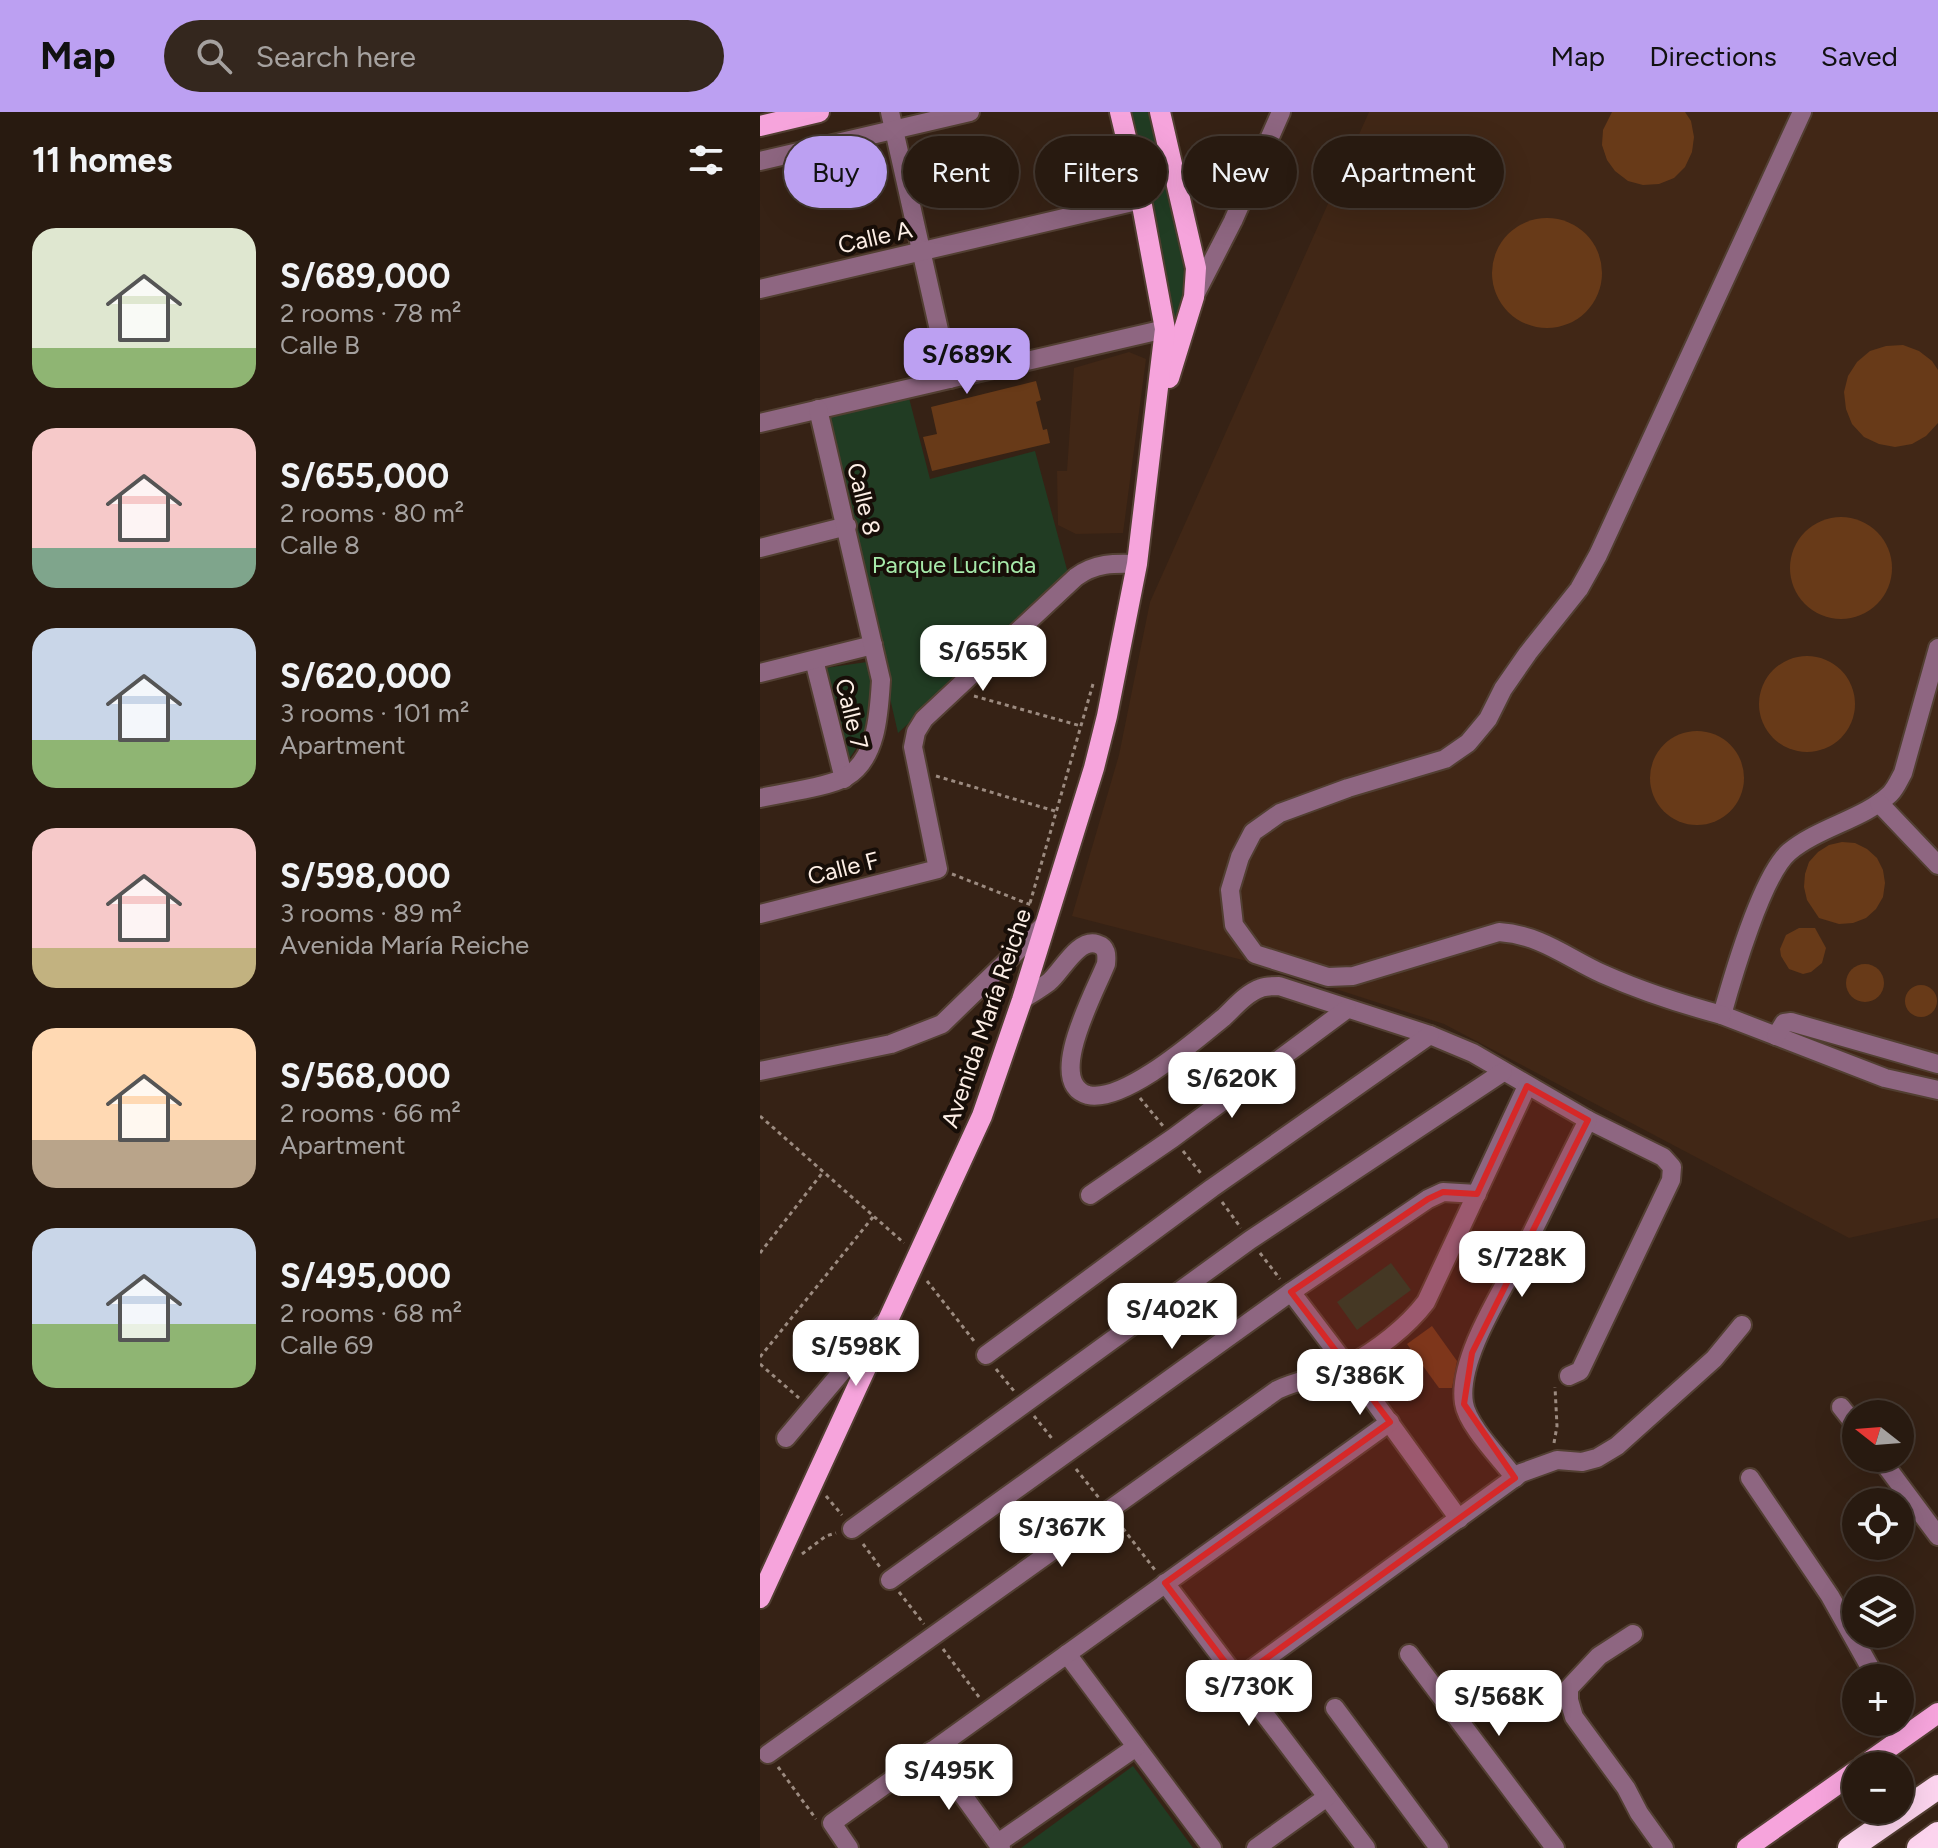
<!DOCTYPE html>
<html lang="en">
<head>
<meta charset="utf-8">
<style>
	body { margin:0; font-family:Figtree,sans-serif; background:#34271e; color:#f1f3f6; height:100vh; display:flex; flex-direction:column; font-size:30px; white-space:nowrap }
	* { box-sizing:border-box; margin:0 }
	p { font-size:26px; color:#a5a19f }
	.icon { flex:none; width:44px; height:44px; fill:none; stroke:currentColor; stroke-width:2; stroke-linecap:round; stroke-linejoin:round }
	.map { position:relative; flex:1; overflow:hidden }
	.details { display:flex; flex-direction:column; background:#281a10; width:760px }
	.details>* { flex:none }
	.guide { position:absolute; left:24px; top:24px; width:760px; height:72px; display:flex; gap:16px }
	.needle { width:52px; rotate:287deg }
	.buttons { position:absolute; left:1082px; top:1288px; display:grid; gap:16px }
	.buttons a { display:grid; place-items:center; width:72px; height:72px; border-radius:50%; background:#281a10; box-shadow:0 8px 32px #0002,0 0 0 2px #443830; font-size:40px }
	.price { position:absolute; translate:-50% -68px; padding:0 18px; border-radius:16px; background:#fff; color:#222; font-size:26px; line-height:52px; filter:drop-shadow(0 2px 4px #0008) }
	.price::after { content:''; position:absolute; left:50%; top:48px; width:24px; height:18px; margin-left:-12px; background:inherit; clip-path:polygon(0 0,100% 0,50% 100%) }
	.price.current { background:#bca0f2; color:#111 }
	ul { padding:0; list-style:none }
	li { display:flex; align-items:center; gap:24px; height:200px; padding:0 32px }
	li span { display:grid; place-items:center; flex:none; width:224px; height:160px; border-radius:24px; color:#555 }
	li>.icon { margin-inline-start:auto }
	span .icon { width:96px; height:96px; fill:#fffc; stroke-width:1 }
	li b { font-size:34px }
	h2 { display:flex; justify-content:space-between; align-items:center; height:96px; padding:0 32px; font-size:34px }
	.tag { padding:0 28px; border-radius:36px; background:#281a10; box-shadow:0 8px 32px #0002,0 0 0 2px #443830; font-size:28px; line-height:72px }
	.tag.current { background:#bca0f2; color:#111 }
	header { display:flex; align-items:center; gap:48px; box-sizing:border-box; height:112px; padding:0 40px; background:#bca0f2; color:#111 }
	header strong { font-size:38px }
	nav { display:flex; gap:44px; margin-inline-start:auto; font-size:28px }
	.search { width:560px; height:72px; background:#34271e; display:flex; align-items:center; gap:20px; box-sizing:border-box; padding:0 28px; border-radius:44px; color:#a5a19f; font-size:30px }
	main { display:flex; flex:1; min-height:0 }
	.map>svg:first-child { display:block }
	.built { fill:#412716 }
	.green { fill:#213c23 }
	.building { fill:#683a18 }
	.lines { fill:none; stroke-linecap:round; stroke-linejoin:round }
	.minor-casing { stroke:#523f32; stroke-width:22 }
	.major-casing { stroke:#523f32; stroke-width:24 }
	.highway-casing { stroke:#523f32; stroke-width:28 }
	.path { stroke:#9c8b80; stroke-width:3; stroke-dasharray:4 4; stroke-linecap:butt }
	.minor { stroke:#8e6681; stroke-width:18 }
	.major { stroke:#f6a4dc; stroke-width:20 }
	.highway { stroke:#fcd4ee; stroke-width:24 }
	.marked { fill:#d62828; fill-opacity:0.2; stroke:#d62828; stroke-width:6; stroke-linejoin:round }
	.labels { text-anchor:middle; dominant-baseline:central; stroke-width:8; stroke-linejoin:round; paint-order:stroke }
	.street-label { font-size:24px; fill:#fdefe6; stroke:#170e08 }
	.park-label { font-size:24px; fill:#a7eaaa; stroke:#170e08 }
</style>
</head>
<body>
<header>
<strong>Map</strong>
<div class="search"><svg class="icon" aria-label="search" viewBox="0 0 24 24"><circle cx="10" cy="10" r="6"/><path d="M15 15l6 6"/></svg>Search here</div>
<nav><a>Map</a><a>Directions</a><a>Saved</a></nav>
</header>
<main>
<section class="details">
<h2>11 homes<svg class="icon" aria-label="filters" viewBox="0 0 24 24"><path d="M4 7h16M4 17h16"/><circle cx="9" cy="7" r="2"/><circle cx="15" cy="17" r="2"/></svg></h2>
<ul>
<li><span style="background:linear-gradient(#dfe7d0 75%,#8fb573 0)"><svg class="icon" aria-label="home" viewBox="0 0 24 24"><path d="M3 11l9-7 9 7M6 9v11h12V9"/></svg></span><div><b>S/689,000</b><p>2 rooms · 78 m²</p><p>Calle B</p></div></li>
<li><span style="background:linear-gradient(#f6c9c9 75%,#7fa58c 0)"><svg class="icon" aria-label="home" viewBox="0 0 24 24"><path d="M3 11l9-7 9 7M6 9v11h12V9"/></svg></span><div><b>S/655,000</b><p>2 rooms · 80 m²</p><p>Calle 8</p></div></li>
<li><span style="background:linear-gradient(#c9d6e8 70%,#8fb573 0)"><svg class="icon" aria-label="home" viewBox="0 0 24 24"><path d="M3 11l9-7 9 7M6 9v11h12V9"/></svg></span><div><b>S/620,000</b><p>3 rooms · 101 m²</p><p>Apartment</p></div></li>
<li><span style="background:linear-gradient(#f6c9c9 75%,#c2b280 0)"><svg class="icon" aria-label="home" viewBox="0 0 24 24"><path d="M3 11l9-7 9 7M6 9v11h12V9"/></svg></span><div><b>S/598,000</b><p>3 rooms · 89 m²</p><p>Avenida María Reiche</p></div></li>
<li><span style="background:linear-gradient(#ffd9b3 70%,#b9a48a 0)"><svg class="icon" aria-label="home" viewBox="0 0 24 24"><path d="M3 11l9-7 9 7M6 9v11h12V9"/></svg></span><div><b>S/568,000</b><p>2 rooms · 66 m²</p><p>Apartment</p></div></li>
<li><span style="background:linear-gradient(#c9d6e8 60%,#8fb573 0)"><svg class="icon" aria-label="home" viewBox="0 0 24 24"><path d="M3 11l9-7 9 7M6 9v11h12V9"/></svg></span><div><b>S/495,000</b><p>2 rooms · 68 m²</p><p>Calle 69</p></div></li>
</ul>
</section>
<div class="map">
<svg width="1178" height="1736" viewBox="0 0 1178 1736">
	<rect width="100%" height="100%" fill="#362215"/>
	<g class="built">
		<path d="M609 0H1178V1106L1089 1126 684 912 498 852 312 804 359 643 390 490Z"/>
		<path d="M369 240 386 247 363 421 316 422 298 413 297 359H307L314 256Z"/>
	</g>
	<g class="green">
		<path d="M369 0H388C399 46 433 152 423 194 421 202 416 210 413 217L409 178Z"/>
		<path d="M149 286 170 367 275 339 309 465 138 621 65 304Z"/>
		<path d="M107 550C118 586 111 616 89 647L65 556Z"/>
		<path d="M631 1151 651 1178 597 1218 577 1190Z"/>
		<path d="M373 1654 433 1736H261Z"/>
	</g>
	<g class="building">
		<path d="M852 0H925L931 9 934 25 932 40 925 55 914 66 899 72 883 73 868 69 855 59 847 48 842 33 843 18Z"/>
		<circle cx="787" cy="161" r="55"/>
		<path d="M1143 233 1159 239 1172 249 1178 258V311L1166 324 1152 332 1135 335 1119 332 1104 325 1092 312 1086 297 1084 280 1088 264 1097 250 1110 239 1126 234Z"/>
		<path d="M276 269 281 288 276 290 283 318 287 317 290 331 172 359 163 325 177 322 171 295Z"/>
		<circle cx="1081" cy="456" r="51"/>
		<circle cx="1047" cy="592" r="48"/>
		<circle cx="937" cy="666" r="47"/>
		<path d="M1082 730 1095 731 1107 737 1117 746 1123 758 1125 771 1123 785 1116 797 1106 806 1093 811 1079 812 1059 806 1047 788 1044 775 1045 762 1049 750 1058 740 1069 733Z"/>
		<path d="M1039 816H1055L1066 836 1062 851 1051 860 1043 862 1029 857 1021 844 1020 837 1026 823Z"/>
		<circle cx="1105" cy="871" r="19"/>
		<circle cx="1161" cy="889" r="16"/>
		<path d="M672 1214 697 1249 692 1276H679L647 1232Z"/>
	</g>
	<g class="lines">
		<g class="minor-casing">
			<g id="minor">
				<path d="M130 0 190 267"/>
				<path d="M0 49 210 0"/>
				<path d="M0 177 381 88"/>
				<path d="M435 183 473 109 521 0"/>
				<path d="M0 311 405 217"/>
				<path d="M0 436 87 414"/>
				<path d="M1178 536 1143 661C1139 668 1136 676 1130 682 1104 707 1059 715 1029 740 1002 763 972 867 962 903L1125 966 1178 978"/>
				<path d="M54 548 84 667"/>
				<path d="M0 561 113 533"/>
				<path d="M0 686C21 681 69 675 86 665 117 647 119 601 121 568L58 297"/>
				<path d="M1119 691 1178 753"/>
				<path d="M0 802 178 757 153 635 156 620 164 607 316 465C335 451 354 451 377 452"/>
				<path d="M262 888C271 882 281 876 289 870 302 859 318 826 337 832 347 835 347 843 346 852 336 878 284 971 328 983 364 991 436 928 463 906 474 896 486 881 501 876 506 874 513 874 519 874L670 923 713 941 828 1008 903 1045 912 1055 911 1068 820 1259 809 1264"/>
				<path d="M962 903C921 892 881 879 843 862 806 845 781 823 739 820L593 864 568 865 495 842 474 813 470 778 480 745 493 720 520 701 588 676 685 647 708 631 728 607 743 577 768 541 819 477 838 443 1042 0"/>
				<path d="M1016 924 1024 911 1031 910 1178 952"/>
				<path d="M0 959 131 932 182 912 286 811"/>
				<path d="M330 1083 413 1026 587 897"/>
				<path d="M531 1180 613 1288 699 1407"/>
				<path d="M226 1243 452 1076 670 923"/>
				<path d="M1081 1295 1096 1314"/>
				<path d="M26 1326 122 1212"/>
				<path d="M1120 1346 1178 1424"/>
				<path d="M755 1366C741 1347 707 1313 704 1291 697 1247 743 1178 763 1139 785 1095 806 1051 828 1008"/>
				<path d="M990 1366 1070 1484 1116 1566"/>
				<path d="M92 1417 490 1128 743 960"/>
				<path d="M130 1468 531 1180 668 1087 683 1080 717 1082"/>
				<path d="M405 1471 606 1736"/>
				<path d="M873 1522 839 1544 809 1576V1588L814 1605 866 1676 879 1701 904 1736"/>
				<path d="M307 1542 452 1736"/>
				<path d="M649 1542 795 1736"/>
				<path d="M478 1567 761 1361 797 1348 822 1350 837 1346 857 1334 954 1247 982 1213"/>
				<path d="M575 1596 679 1736"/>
				<path d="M171 1639 241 1736"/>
				<path d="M8 1642 517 1278C540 1267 567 1264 589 1253 617 1238 647 1215 666 1190L767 974"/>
				<path d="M238 1731 376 1635"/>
				<path d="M89 1736 72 1711 630 1310"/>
				<path d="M496 1736 567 1685"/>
			</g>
		</g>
		<g class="major-casing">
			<g id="major">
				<path d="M400 0 436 156 434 185 409 266"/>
				<path d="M0 14 59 0"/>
				<path d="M0 1486 222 1004 262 888 334 656 347 604 377 452 405 217 381 88 360 0"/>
				<path d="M1103 1654 1178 1601"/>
				<path d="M987 1736 1096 1659"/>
			</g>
		</g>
		<g class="highway-casing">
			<g id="highway">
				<path d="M1090 1736 1178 1675"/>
				<path d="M1159 1736 1178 1722"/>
			</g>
		</g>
		<g class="path">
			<path d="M214 584 321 614"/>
			<path d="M176 664 295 699"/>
			<path d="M192 762 271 793"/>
			<path d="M270 791 333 572"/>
			<path d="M380 986 403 1014"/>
			<path d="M0 1004 144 1131"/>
			<path d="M423 1039 443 1064"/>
			<path d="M462 1090 481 1116"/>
			<path d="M0 1141 63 1060"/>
			<path d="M500 1141 520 1167"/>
			<path d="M167 1169 214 1229"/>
			<path d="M0 1245 113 1105"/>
			<path d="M0 1252 39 1286"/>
			<path d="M236 1257 254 1279"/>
			<path d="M274 1304 294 1329"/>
			<path d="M794 1331 797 1314 795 1275"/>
			<path d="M316 1357 339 1386"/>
			<path d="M66 1384 82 1403"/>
			<path d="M358 1410 395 1458"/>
			<path d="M103 1432 120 1455"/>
			<path d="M42 1442 66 1424 76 1421"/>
			<path d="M139 1480 164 1512"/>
			<path d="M183 1537 219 1585"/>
			<path d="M18 1655 56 1707"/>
		</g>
		<use href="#minor" class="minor"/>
		<use href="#major" class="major"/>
		<use href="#highway" class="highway"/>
	</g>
	<path class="marked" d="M767 974 828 1008 712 1241 704 1292 755 1366 478 1567 405 1471 630 1310 531 1180 668 1087 683 1080 717 1082Z"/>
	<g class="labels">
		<g class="street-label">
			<text transform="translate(115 125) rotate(-13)">Calle A</text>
			<text transform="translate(104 387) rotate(76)">Calle 8</text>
			<text transform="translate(92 602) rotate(76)">Calle 7</text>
			<text transform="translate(83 756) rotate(-14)">Calle F</text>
			<text transform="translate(226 906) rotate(-71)">Avenida María Reiche</text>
		</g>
		<g class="park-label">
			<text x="194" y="452">Parque Lucinda</text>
		</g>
	</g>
</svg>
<div class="buttons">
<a><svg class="needle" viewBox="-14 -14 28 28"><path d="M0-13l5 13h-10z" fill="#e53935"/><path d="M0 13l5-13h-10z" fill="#a5a19f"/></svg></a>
<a><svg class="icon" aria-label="locate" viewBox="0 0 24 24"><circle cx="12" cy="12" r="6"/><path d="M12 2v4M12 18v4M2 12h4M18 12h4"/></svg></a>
<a><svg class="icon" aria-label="layers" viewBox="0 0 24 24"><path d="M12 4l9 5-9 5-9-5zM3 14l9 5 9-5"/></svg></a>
<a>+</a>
<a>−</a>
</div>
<b class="price current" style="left:207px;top:284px">S/689K</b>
<b class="price" style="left:223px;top:581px">S/655K</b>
<b class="price" style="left:472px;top:1008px">S/620K</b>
<b class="price" style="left:762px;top:1187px">S/728K</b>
<b class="price" style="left:412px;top:1239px">S/402K</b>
<b class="price" style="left:96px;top:1276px">S/598K</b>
<b class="price" style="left:600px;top:1305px">S/386K</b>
<b class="price" style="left:302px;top:1457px">S/367K</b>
<b class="price" style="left:489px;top:1616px">S/730K</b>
<b class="price" style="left:739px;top:1626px">S/568K</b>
<b class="price" style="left:189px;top:1700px">S/495K</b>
<div class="guide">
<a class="tag current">Buy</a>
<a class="tag">Rent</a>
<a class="tag">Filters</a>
<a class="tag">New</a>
<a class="tag">Apartment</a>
</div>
</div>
</main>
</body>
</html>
